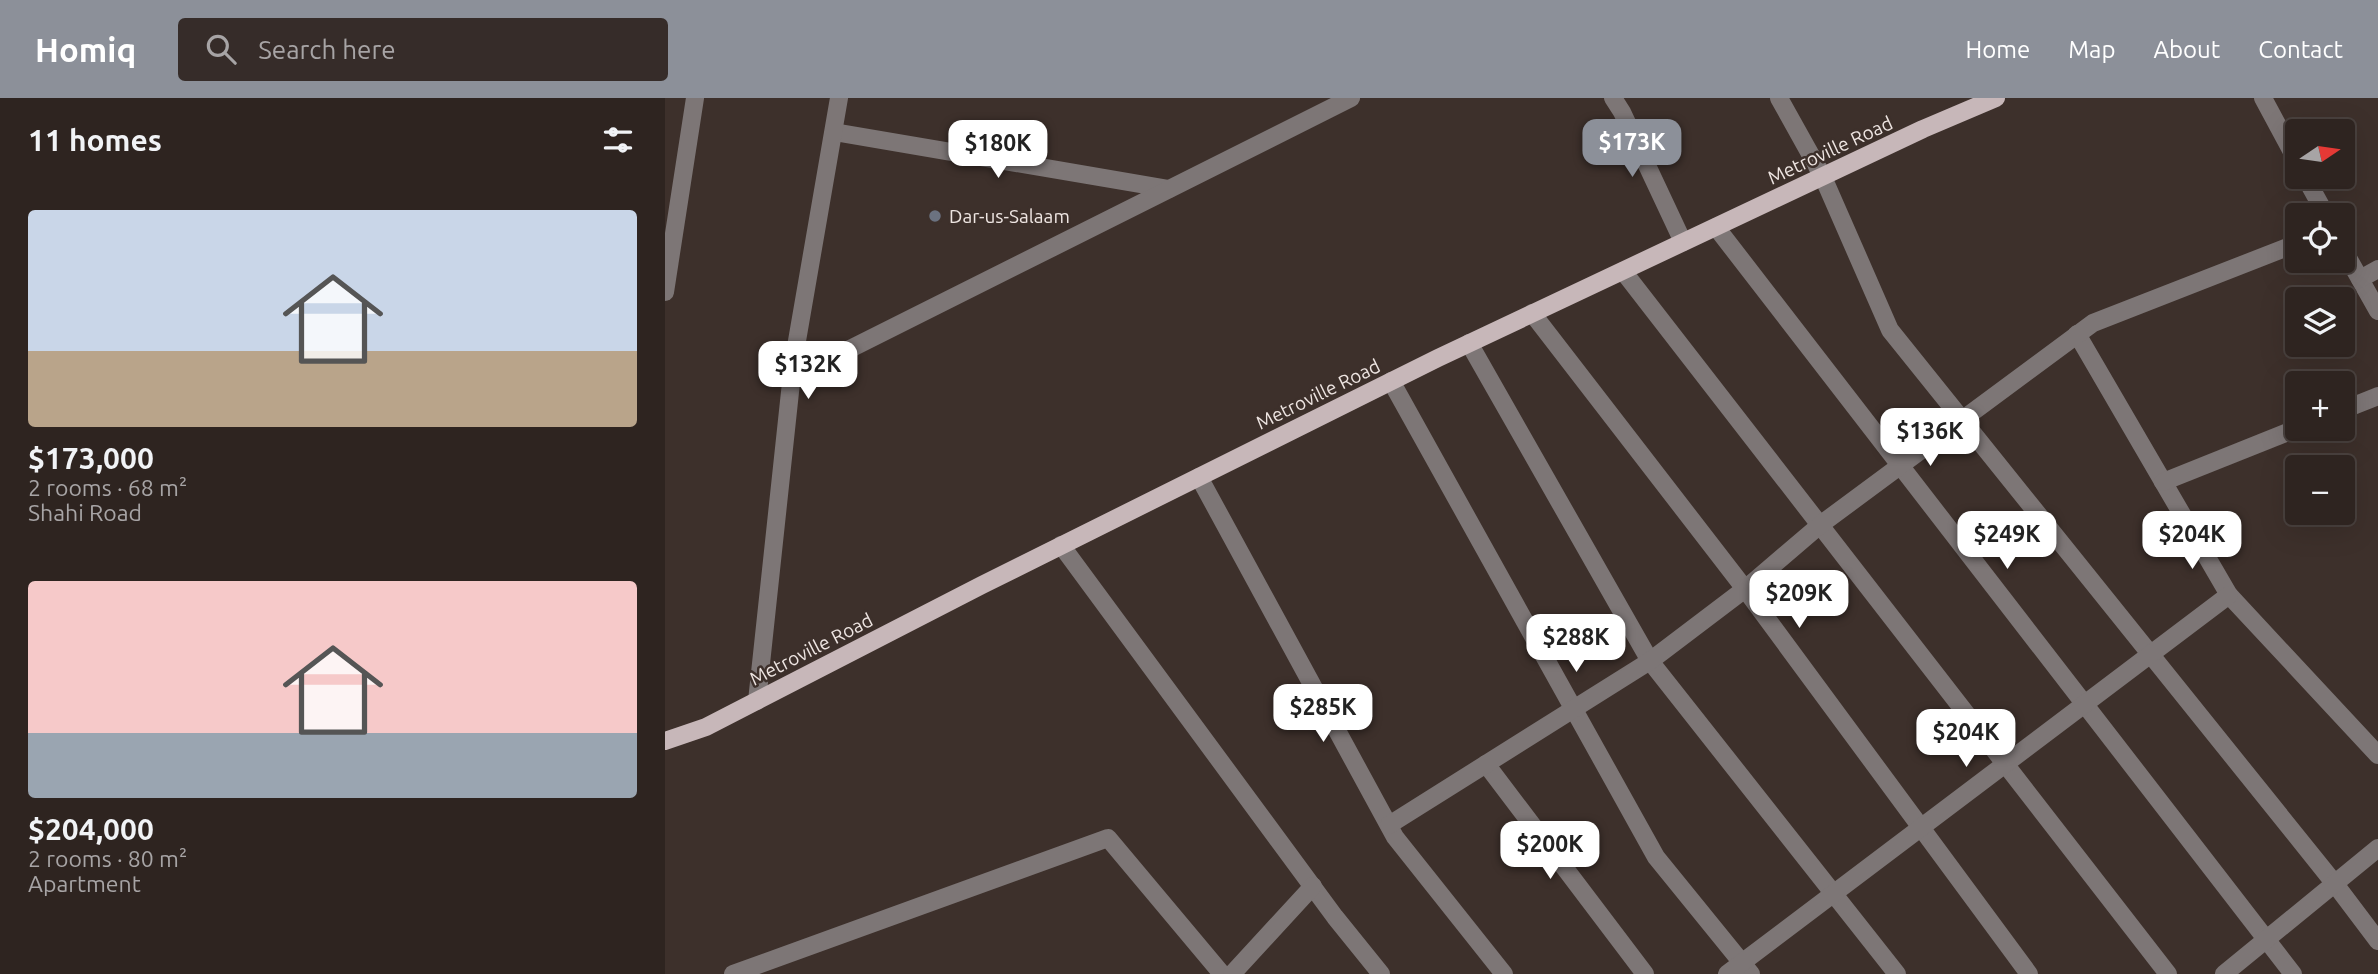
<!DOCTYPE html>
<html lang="en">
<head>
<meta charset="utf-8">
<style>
	body { margin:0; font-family:Ubuntu,sans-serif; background:#362c29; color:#f1f3f6; height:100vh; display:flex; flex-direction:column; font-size:26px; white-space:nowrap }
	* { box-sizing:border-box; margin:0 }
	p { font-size:23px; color:#a7a4a5 }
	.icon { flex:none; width:38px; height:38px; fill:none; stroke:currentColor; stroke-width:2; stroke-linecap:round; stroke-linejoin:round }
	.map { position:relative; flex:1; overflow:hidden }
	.drawer { display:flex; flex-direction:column; background:#2e2420; width:665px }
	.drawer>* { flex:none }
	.needle { width:46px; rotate:77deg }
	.tools { position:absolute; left:1620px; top:21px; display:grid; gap:14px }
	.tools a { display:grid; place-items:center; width:70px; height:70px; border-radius:7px; background:#2e2420; box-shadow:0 7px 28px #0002,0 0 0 2px #49413e; font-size:35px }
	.price { position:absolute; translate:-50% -60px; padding:0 16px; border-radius:14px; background:#fff; color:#222; font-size:23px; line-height:46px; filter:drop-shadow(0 2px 4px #0008) }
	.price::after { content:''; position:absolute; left:50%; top:42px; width:21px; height:16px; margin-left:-10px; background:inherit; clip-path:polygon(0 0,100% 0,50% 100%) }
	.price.active { background:#8c9099; color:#fff }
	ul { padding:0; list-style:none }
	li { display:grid; align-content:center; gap:14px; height:371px; padding:0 28px }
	li span { display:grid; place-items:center; height:217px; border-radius:7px; color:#555 }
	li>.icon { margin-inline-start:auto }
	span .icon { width:126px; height:126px; fill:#fffc; stroke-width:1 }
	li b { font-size:30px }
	h2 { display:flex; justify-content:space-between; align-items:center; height:84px; padding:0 28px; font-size:30px }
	header { display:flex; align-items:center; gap:42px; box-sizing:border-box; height:98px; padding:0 35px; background:#8c9099; color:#fff }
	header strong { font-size:33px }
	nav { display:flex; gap:38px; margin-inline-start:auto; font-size:24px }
	.search { width:490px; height:63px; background:#362c29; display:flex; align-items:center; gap:18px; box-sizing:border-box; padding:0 24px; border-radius:7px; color:#a7a4a5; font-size:26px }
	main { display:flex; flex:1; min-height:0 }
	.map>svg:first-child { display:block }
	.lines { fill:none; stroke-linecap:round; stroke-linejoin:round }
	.minor { stroke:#7d7676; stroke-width:18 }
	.major { stroke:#c7b7b9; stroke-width:18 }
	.worship-dot { fill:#6b7280; stroke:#3d302b; stroke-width:2.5 }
	.labels { text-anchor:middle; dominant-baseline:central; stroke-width:5; stroke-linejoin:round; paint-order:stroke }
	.street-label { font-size:19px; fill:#eee5e2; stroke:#3d302b }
	.poi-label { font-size:19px; fill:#eee5e2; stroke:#3d302b; text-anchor:start }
</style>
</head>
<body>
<header>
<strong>Homiq</strong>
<div class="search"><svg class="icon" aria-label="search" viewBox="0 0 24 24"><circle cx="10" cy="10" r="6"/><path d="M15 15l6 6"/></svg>Search here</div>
<nav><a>Home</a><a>Map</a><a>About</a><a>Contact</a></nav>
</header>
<main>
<section class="drawer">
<h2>11 homes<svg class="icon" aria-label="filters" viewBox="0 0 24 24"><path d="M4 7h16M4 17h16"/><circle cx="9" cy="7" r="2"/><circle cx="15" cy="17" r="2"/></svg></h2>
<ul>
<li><span style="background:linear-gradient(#c9d6e8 65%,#b9a48a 0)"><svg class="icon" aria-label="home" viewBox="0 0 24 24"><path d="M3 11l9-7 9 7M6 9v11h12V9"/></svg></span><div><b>$173,000</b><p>2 rooms · 68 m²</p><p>Shahi Road</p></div></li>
<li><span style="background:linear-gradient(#f6c9c9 70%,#9aa5b1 0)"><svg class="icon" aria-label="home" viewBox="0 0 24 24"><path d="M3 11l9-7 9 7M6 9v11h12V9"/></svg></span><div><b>$204,000</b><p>2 rooms · 80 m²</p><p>Apartment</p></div></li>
</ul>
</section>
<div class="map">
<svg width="1713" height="876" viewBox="0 0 1713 876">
	<rect width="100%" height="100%" fill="#3d302b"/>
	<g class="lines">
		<g class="minor">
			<path d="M948 0 957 14 1018 144"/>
			<path d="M1114 0 1158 79 1225 232 1670 786 1713 843"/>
			<path d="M1598 0 1633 65"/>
			<path d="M169 34 504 91"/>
			<path d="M1640 79 1661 117"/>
			<path d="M1051 129 1628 876"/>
			<path d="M1678 151 1713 213"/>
			<path d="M958 173 1503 876"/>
			<path d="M1695 181 1713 171"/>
			<path d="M0 194 30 0"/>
			<path d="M867 215 1080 491 1364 876"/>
			<path d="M1412 236 1564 497 1713 657"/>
			<path d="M804 245 985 563 1232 876"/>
			<path d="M127 280 686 0"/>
			<path d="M726 283 991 759 1086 876"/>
			<path d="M1678 312 1713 298"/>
			<path d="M534 379 730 739 839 876"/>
			<path d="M1498 384 1633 330"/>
			<path d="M396 447 670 819 716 876"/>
			<path d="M92 603 128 266 174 0"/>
			<path d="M821 666 980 876"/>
			<path d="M724 727 985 563 1080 491 1155 427 1428 225 1633 145"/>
			<path d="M68 876 443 740 557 876"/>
			<path d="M567 876 648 788"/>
			<path d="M1062 876 1564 497"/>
			<path d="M1559 876 1713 750"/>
		</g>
		<path class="major" d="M0 643 41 629 317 487 773 260 1258 31 1331 0"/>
	</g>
	<circle class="worship-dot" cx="270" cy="118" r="7"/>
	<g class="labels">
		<g class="street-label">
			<text transform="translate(1165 52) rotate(-25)">Metroville Road</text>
			<text transform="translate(653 296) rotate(-26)">Metroville Road</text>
			<text transform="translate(146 551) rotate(-27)">Metroville Road</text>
		</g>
		<g class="poi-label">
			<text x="284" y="118">Dar-us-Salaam</text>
		</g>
	</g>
</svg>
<div class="tools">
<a><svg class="needle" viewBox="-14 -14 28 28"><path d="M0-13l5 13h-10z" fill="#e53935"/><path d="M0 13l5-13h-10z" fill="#a7a4a5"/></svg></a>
<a><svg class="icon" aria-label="locate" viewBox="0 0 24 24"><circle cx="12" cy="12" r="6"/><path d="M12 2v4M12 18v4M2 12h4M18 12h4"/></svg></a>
<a><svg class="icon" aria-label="layers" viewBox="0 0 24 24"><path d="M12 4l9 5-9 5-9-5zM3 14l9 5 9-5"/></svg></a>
<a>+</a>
<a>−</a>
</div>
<b class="price active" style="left:967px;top:81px">$173K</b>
<b class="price" style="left:333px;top:82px">$180K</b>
<b class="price" style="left:143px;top:303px">$132K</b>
<b class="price" style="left:1265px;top:370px">$136K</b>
<b class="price" style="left:1342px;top:473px">$249K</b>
<b class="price" style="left:1527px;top:473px">$204K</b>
<b class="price" style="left:1134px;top:532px">$209K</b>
<b class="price" style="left:911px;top:576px">$288K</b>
<b class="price" style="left:658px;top:646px">$285K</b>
<b class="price" style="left:1301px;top:671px">$204K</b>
<b class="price" style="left:885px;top:783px">$200K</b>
</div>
</main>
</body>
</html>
